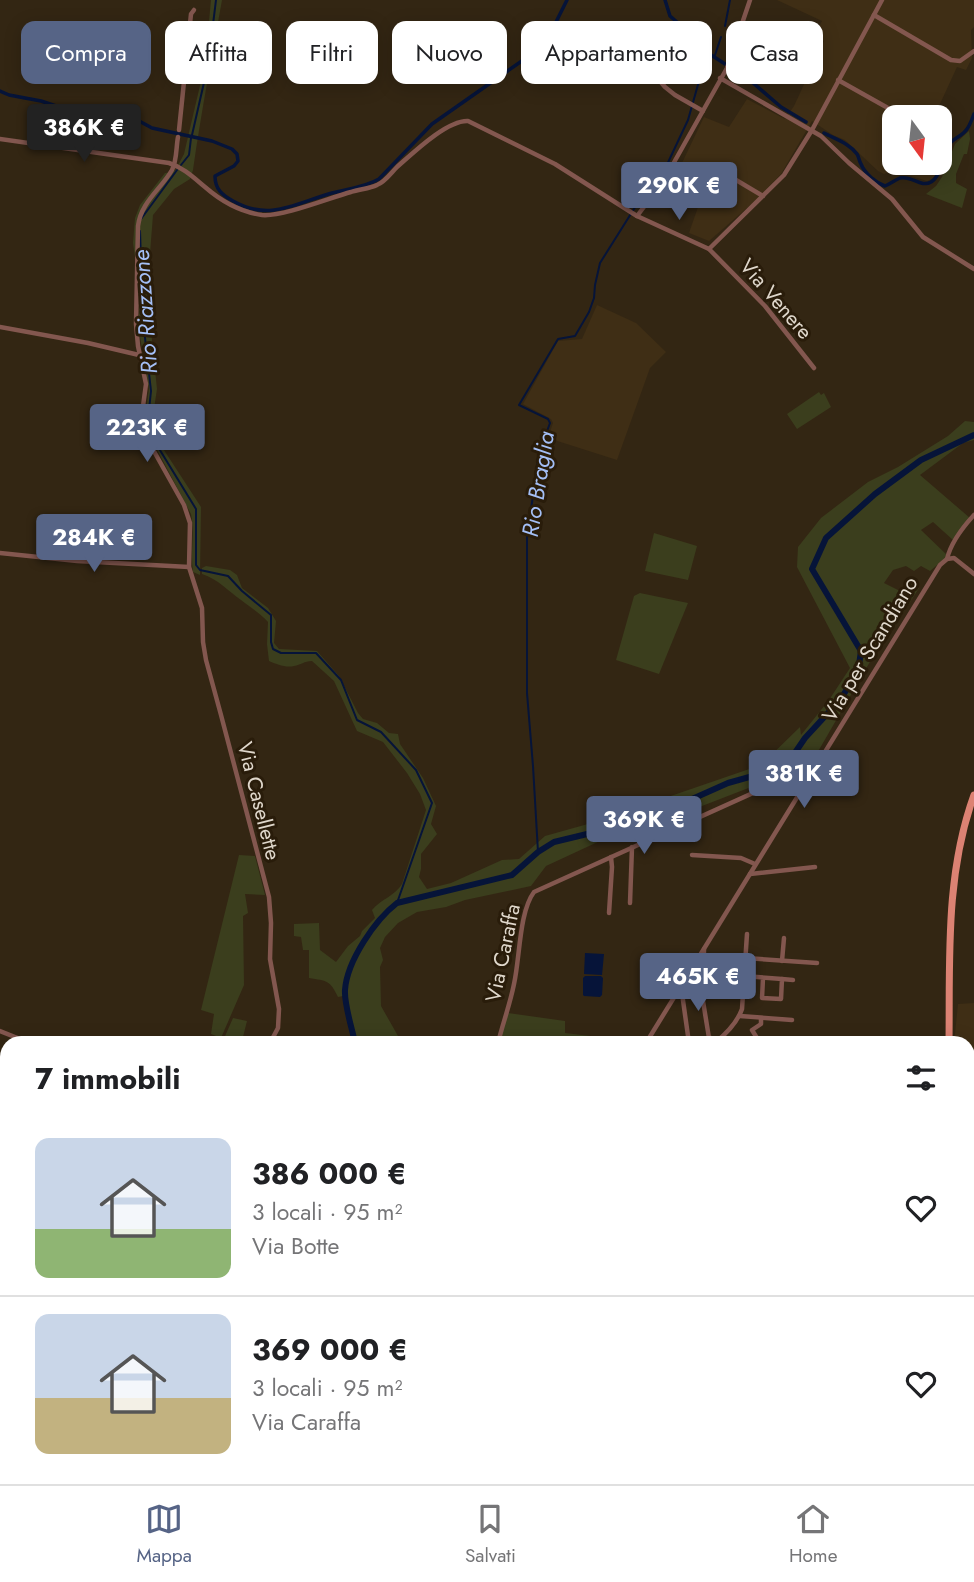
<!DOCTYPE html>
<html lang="it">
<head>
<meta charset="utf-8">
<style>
	body { margin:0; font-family:Jost,sans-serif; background:#f2f2f2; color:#202124; height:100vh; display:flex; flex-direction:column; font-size:26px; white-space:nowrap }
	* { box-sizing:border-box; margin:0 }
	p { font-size:23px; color:#757577 }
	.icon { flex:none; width:38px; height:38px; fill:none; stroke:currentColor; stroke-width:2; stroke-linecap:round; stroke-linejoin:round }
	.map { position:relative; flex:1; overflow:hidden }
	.sheet { position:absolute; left:0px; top:1036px; width:975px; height:448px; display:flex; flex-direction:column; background:#fff; border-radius:21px 21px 0 0; box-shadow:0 4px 18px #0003 }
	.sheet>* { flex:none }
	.guide { position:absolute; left:21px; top:21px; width:933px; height:63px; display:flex; gap:14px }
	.needle { width:46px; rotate:165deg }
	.buttons { position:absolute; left:882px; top:105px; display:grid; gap:14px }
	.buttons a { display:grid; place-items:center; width:70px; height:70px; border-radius:14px; background:#fff; box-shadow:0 4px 18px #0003; font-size:35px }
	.price { position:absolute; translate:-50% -60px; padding:0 16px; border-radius:7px; background:#566486; color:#fff; font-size:23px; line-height:46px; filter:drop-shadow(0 2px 4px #0008) }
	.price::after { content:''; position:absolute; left:50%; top:42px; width:21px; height:16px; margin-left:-10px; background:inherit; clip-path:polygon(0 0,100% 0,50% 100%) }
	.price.current { background:#222; color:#fff }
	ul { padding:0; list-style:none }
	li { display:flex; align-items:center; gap:21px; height:175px; padding:0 35px }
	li+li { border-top:2px solid #e0e0e0 }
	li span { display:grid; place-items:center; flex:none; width:196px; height:140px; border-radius:14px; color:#555 }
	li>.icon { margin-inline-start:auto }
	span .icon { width:84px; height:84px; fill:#fffc; stroke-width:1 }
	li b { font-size:30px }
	h2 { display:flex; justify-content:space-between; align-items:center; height:84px; padding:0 35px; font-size:30px }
	.chip { padding:0 24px; border-radius:14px; background:#fff; box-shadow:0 4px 18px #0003; font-size:24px; line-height:63px }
	.chip.current { background:#566486; color:#fff }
	.menu { display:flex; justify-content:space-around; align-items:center; height:98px; border-top:2px solid #e0e0e0; background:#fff; font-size:19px; color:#757577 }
	.menu a { display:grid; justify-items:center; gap:4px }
	.menu .current { color:#566486 }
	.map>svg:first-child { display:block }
	.built { fill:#3f2e15 }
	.green { fill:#3b3e1d }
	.water { fill:#061439 }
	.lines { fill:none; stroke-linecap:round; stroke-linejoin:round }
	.stream { stroke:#061439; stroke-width:2 }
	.canal { stroke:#061439; stroke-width:3.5 }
	.river { stroke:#061439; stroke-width:6 }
	.minor { stroke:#83574f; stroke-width:4.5 }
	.major { stroke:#dc8273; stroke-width:7 }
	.labels { text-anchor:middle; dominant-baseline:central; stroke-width:6; stroke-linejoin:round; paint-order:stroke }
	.street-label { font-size:21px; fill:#dfd7cb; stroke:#291c0a }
	.water-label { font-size:23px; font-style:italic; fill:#a4bff6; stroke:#291c0a }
</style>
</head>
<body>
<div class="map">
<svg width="974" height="1484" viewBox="0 0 974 1484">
	<rect width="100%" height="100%" fill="#332613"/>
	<g class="built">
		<path d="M777 0H974V27L971 30 972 58 966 70 957 67 934 117H894V163H906L904 167 884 174 878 171 845 140 833 135 812 121 781 174 755 201 709 241 689 233 698 207 669 190 704 117 729 127 747 99 785 119 794 106 824 41 814 36 822 21Z"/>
		<path d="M913 163H939L938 172 933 178 927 181 908 175Z"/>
		<path d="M597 305 636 323 666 352 650 368 617 460 548 438 553 423 551 419 523 404 558 341 582 339Z"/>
		<path d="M974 1003V1229L968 1228V1043H954L958 1004Z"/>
	</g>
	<g class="green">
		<path d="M211 0H222C212 57 201 113 193 170L190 179 174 189 153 215 147 292 157 389 152 422 160 444 201 507 200 575 193 572C190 552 195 533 191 514L144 425 149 389 139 331V285L133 243 135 218 140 205 165 173 173 172 176 169 184 154 205 64Z"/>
		<path d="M969 131 970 139 967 154H964L956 174V183L967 189 962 208 926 194 936 186 942 177 955 144Z"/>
		<path d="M819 392 821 395 824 393 831 407 797 429 787 414Z"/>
		<path d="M965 421 974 422V440L963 443 920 475 970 518 953 540 933 522 921 530 948 556 930 571 921 566 914 571 906 566 893 570 884 583 902 592 911 581 919 588 880 649 875 645 871 660 816 755 808 765 684 813 651 825 615 834 546 866 531 886 465 900 446 907 417 912 398 923 385 937 380 948 383 960 380 967 381 1006 402 1043H350L352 1038 343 996 338 997C330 980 327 981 309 978V950H303L301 937 294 936V924L319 923 320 950 336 962 348 946 360 936 362 931 375 918 372 910C381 899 395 896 402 884L426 810 420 794 407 773 383 742 357 731 334 681 312 661C304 661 301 665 294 666 286 668 276 664 269 661L267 644 268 622C260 613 251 608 241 600 228 591 218 579 202 574V568L206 566 230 570 237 575 242 588 268 608 276 621 274 643 279 649 317 651 339 676 358 713 363 719 377 723 389 733 398 734 400 744 423 778 436 806 431 824 437 834 421 854V869L419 877 427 889 451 883 502 860 519 859 545 836 595 822 761 765 800 727 801 735 829 700 850 668 797 567 798 547 821 518 868 482 898 467 948 436Z"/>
		<path d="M654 533 697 546 688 580 645 571Z"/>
		<path d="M640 593 688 603 659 674 616 660 634 596Z"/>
		<path d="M239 855 255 856 265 895 245 894 248 913 243 916 244 985 221 1038 211 1034 214 1014 201 1010Z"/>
		<path d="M508 1013 565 1021V1033L599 1037V1043H499Z"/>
		<path d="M233 1018 247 1021 243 1037 238 1038 237 1043H222Z"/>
	</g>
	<g class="water">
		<path d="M585 953 604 954 602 975 584 974Z"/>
		<path d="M585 976H601L603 978 602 995 600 997 584 996 583 995V978Z"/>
	</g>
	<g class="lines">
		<g class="stream">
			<path d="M725 26 730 0"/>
			<path d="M715 55 721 37"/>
			<path d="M192 135 208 65 216 0"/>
			<path d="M181 165 189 155 191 138"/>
			<path d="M141 219 177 170"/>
			<path d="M140 231 143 320 151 391 147 429 196 509V565L200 570 228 576 242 591 271 615V642L273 649 281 653H316L341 680 357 720 381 732 416 770 432 803 397 903"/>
			<path d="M538 852 533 766 527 693V538L539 453 550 423 548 419 519 405 558 339 575 336 589 312 594 298 595 285 600 263 649 185 664 171 688 120 701 74 707 66"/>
		</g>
		<g class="canal">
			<path d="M665 0 670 16 686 30 694 44 736 71 752 82 781 107 806 122"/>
			<path d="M0 91 9 95 41 101 59 107 103 116 128 115 152 128 212 141 232 149 237 154 238 161 234 166 215 176C215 189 222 195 233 201 270 222 296 203 332 193 347 189 366 187 379 179L432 124 536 51 551 32 567 0"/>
			<path d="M824 133C835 139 849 143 857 154 859 157 859 161 861 164 865 174 876 183 885 186 890 184 895 180 900 178 911 175 921 188 931 182 942 175 941 158 947 147 952 138 962 137 967 129 970 125 972 119 974 114"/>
		</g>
		<g class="river">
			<path d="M355 1043C352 1028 344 1004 345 990 347 961 375 920 397 903L512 875 538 852 554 842 645 820 728 783 778 769 788 763 805 738 840 700 858 672 861 651 812 569 826 538 875 494 921 460 974 435"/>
			<path d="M263 1484 266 1477"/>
		</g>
		<g class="minor">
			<path d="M874 15 951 60 960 61 974 51"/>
			<path d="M736 43 756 52 768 25"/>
			<path d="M750 63 756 52"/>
			<path d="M645 64 665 87 675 95 703 111"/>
			<path d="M720 78 821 136 849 163 892 199 923 237 974 269"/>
			<path d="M838 80 904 117"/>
			<path d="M179 130 191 14 194 10"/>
			<path d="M178 137C176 147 177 161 172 170 161 189 141 202 138 226L136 324 138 346 146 384 141 421 146 437 184 505 190 523 189 567 202 608 203 642 206 660 221 715 269 897 271 923 270 959 279 1009 278 1028 270 1043"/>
			<path d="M0 139 169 163C184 168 193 177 205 187 221 201 241 212 262 215 282 217 329 198 351 192 359 189 369 189 377 185 385 182 391 173 397 167 413 153 447 120 468 121L555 164 637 216 709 249 765 306 814 368"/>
			<path d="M726 174 763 196"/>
			<path d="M637 216 663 182 727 68 750 0"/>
			<path d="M709 249 784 175 812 130 882 0"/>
			<path d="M0 327 88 343 139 355"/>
			<path d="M0 553 77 561 189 567"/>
			<path d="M947 559C951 542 963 527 974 515"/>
			<path d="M692 855 741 858 755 864"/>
			<path d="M750 874 815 867"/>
			<path d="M630 903 632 847"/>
			<path d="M609 913 612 867 611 857"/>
			<path d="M704 949 703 1001 709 1038"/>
			<path d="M745 958 817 963"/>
			<path d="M782 961 784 938"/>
			<path d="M744 976 782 979 781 999 762 998 763 978"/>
			<path d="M782 979 793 980"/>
			<path d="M681 986 689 1043"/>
			<path d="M740 1016 792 1020"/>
			<path d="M0 1031 30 1043"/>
			<path d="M716 1042C727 1033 737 1023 742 1009L747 934"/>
			<path d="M498 1043C503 1023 510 1004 514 984 520 958 519 912 534 892L815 765"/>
			<path d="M646 1043 940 565 947 559 954 558 974 574"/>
			<path d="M704 1043 705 1039 711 1038"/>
			<path d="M760 1043 752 1030 761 1024V1018"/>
			<path d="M972 1123 974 1116"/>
			<path d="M0 1337H7"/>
			<path d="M968 1354 974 1355"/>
			<path d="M824 1477 845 1484"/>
			<path d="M52 1484 56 1477"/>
			<path d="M443 1484V1477"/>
			<path d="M481 1484 482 1477"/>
			<path d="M514 1484 515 1477"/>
			<path d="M545 1484 546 1477"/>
			<path d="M607 1484V1477"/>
		</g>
		<g class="major">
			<path d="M949 1043C950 960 945 875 974 795"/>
			<path d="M878 1484 886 1481 895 1484"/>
		</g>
	</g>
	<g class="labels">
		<g class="street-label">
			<text transform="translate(776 299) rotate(49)">Via Venere</text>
			<text transform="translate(870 649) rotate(-59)">Via per Scandiano</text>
			<text transform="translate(259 801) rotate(76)">Via Casellette</text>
			<text transform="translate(503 953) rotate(-78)">Via Caraffa</text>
		</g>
		<g class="water-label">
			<text transform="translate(145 312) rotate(-94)">Rio Riazzone</text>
			<text transform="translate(538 484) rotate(-81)">Rio Braglia</text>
		</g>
	</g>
</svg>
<div class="buttons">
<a><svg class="needle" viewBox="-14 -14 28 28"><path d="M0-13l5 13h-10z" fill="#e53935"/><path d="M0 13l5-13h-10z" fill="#757577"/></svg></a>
</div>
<b class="price current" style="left:84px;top:164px">386K €</b>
<b class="price" style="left:679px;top:222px">290K €</b>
<b class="price" style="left:147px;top:464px">223K €</b>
<b class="price" style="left:94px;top:574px">284K €</b>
<b class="price" style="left:804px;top:810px">381K €</b>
<b class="price" style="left:644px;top:856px">369K €</b>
<b class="price" style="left:698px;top:1013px">465K €</b>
<div class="guide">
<a class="chip current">Compra</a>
<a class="chip">Affitta</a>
<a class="chip">Filtri</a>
<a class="chip">Nuovo</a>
<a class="chip">Appartamento</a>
<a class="chip">Casa</a>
</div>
<section class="sheet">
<h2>7 immobili<svg class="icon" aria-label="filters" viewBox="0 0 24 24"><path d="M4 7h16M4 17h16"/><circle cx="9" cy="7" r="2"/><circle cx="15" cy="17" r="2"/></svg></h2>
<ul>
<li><span style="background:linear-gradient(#c9d6e8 65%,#8fb573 0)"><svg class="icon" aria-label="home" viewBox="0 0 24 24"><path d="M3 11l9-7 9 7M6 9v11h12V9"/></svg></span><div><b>386 000 €</b><p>3 locali · 95 m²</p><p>Via Botte</p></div><svg class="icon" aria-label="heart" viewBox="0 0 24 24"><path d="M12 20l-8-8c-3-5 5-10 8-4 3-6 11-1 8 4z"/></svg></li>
<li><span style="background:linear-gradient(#c9d6e8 60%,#c2b280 0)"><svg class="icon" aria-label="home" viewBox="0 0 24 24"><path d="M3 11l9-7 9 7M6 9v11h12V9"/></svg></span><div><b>369 000 €</b><p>3 locali · 95 m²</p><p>Via Caraffa</p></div><svg class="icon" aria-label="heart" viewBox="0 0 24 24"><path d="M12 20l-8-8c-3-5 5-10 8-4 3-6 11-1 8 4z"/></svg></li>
</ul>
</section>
</div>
<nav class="menu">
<a class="current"><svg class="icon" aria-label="map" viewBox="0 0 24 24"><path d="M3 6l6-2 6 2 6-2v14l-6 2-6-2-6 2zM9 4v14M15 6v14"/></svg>Mappa</a>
<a><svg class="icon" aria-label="saved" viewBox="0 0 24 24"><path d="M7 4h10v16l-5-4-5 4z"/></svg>Salvati</a>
<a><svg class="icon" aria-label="home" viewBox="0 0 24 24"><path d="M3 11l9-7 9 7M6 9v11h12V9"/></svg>Home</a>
</nav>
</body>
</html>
